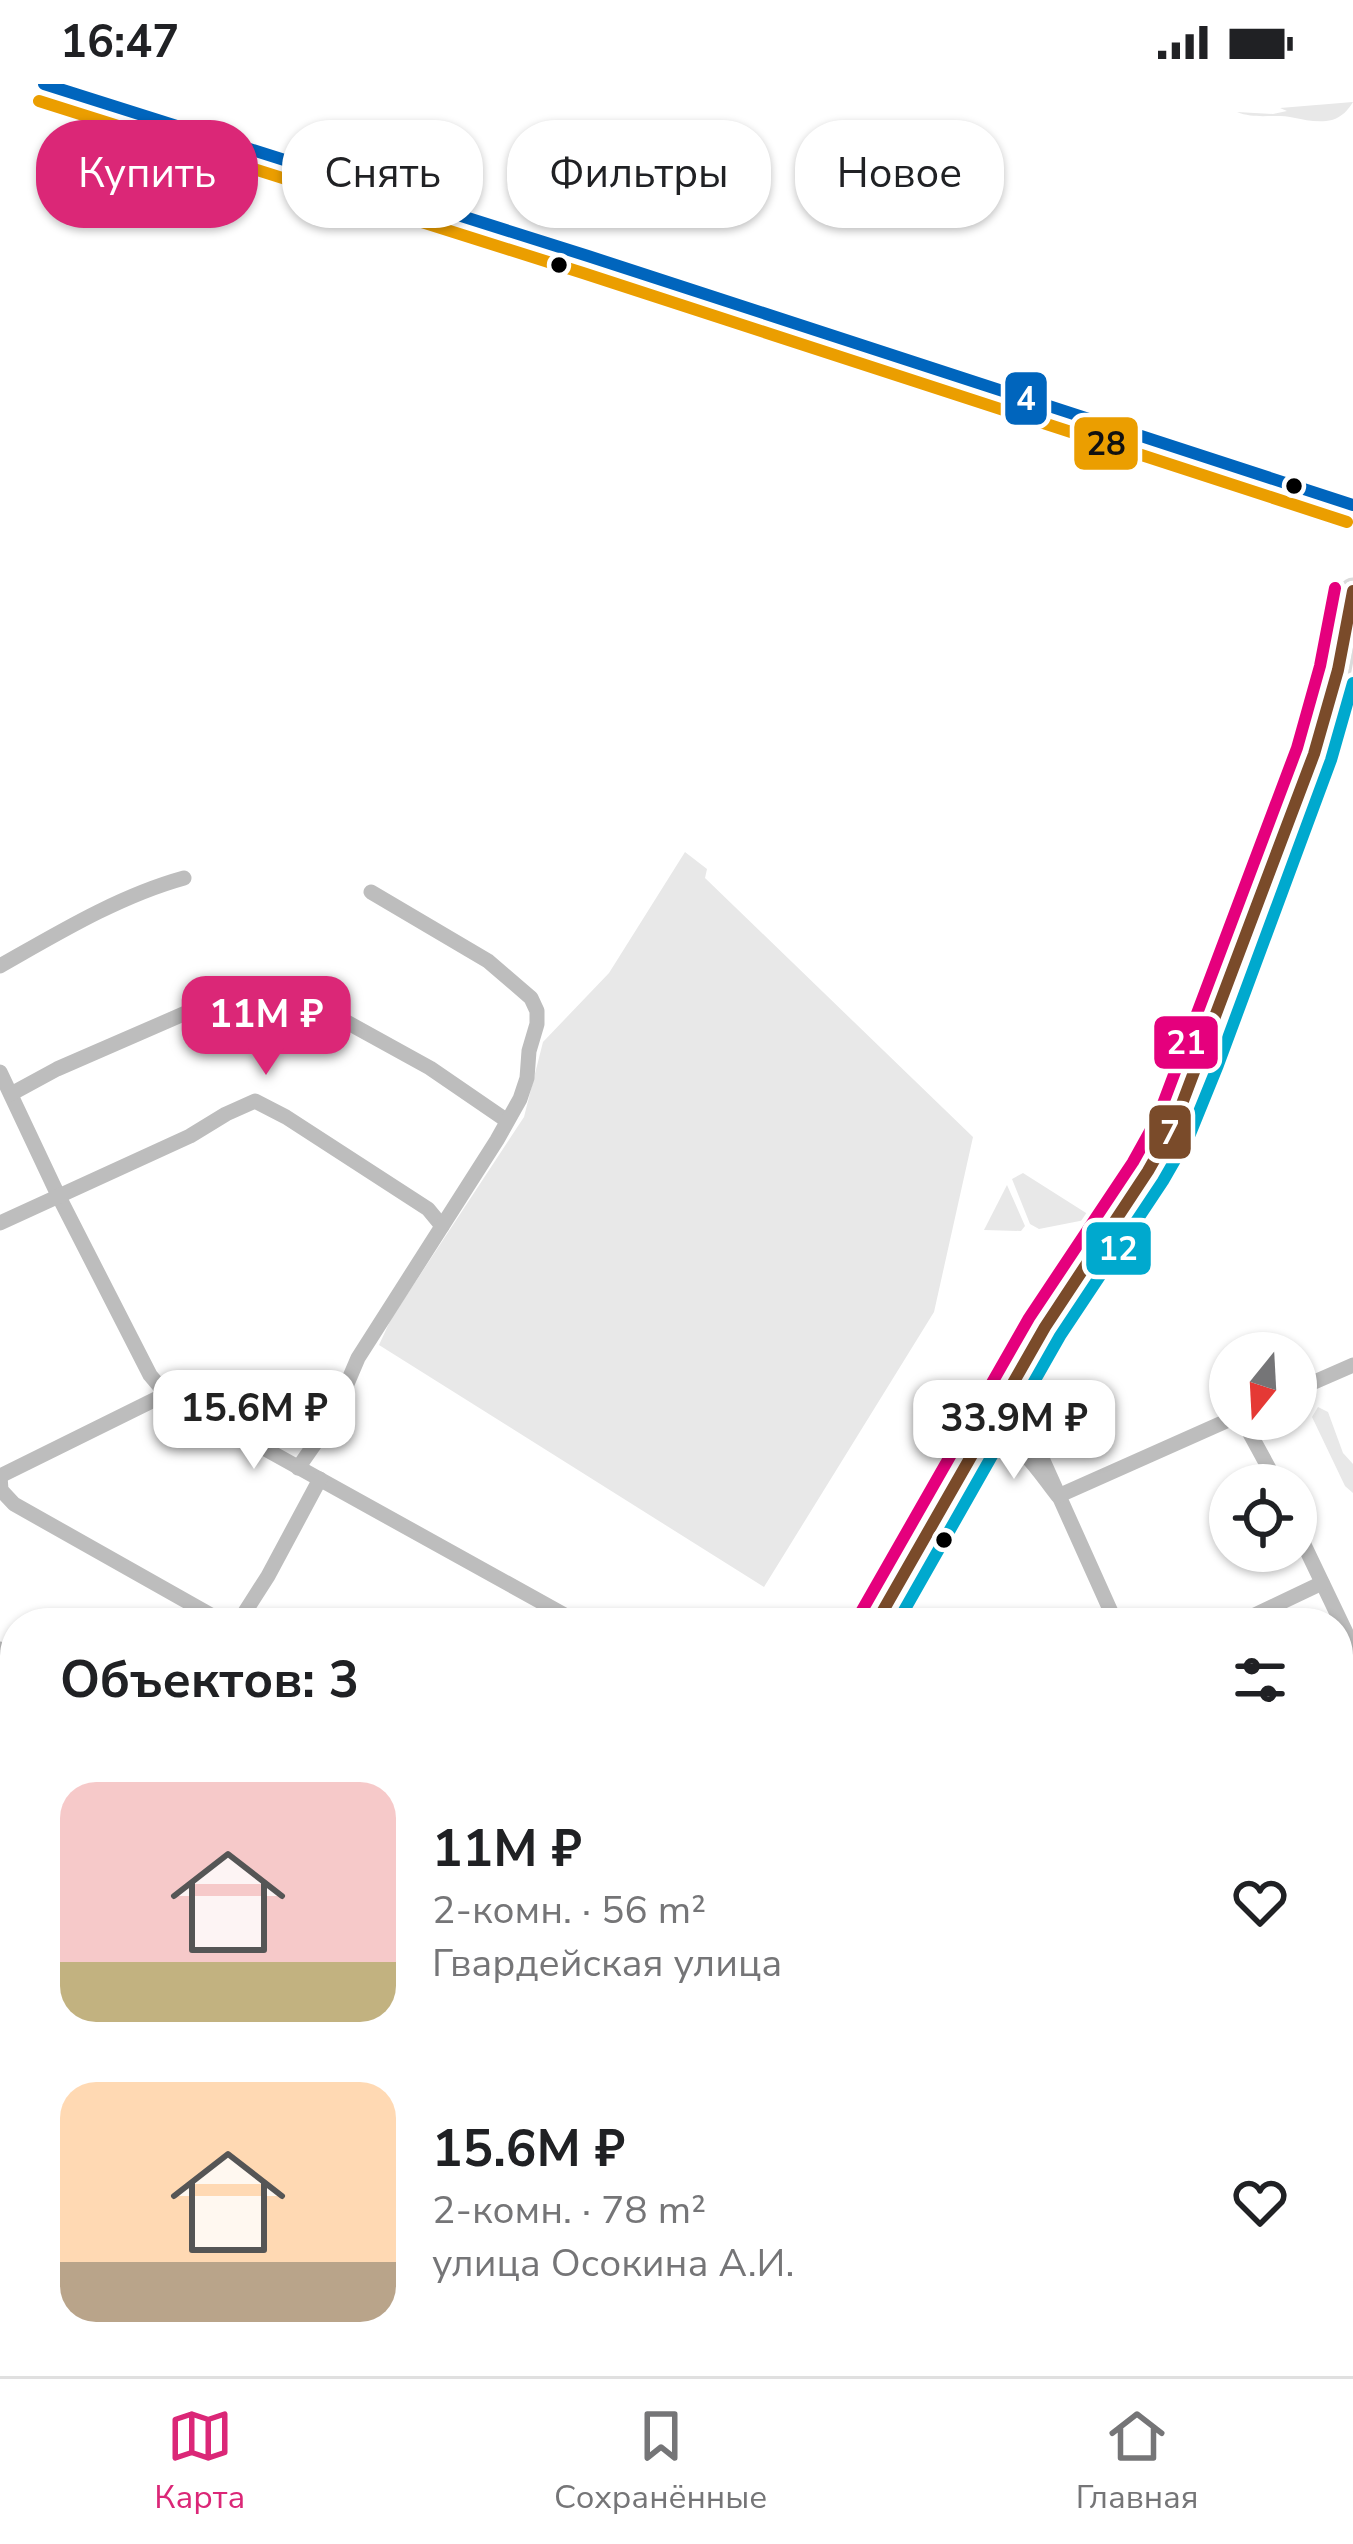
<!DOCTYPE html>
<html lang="ru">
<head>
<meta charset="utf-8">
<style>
	body { margin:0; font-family:"Nunito Sans",sans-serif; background:#f6f6f6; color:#202124; height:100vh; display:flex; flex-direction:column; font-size:45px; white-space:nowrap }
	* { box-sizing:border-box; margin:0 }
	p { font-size:39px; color:#757577 }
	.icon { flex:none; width:66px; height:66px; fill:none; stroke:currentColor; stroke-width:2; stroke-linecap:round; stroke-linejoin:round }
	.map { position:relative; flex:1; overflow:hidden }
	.details { position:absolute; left:0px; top:1524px; width:1353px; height:768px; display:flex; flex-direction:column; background:#fff; border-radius:48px 48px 0 0; box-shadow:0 3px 9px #0004 }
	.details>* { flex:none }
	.hud { position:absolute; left:36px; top:36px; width:1281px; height:108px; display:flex; gap:24px }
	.needle { width:78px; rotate:198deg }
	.tools { position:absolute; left:1209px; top:1248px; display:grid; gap:24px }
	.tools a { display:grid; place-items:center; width:108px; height:108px; border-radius:50%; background:#fff; box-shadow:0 3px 9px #0004; font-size:60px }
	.price { position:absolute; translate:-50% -102px; padding:0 27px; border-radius:24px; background:#fff; color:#222; font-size:39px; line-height:78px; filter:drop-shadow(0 3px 6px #0008) }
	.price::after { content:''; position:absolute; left:50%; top:72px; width:36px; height:27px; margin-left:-18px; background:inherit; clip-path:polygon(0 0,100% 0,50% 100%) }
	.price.selected { background:#db2777; color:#fff }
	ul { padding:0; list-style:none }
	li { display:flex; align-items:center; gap:36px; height:300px; padding:0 60px }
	li span { display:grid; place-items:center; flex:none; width:336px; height:240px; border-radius:36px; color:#555 }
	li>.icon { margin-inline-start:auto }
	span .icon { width:144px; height:144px; fill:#fffc; stroke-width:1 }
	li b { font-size:51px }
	h2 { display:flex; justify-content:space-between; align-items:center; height:144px; padding:0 60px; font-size:51px }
	.chip { padding:0 42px; border-radius:48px; background:#fff; box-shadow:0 3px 9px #0004; font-size:42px; line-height:108px }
	.chip.selected { background:#db2777; color:#fff }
	.status { display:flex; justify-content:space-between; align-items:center; height:84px; padding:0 60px; background:#fff; direction:ltr }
	.status svg { height:33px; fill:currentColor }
	.menu { display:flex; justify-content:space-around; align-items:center; height:168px; border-top:3px solid #e0e0e0; background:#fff; font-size:33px; color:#757577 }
	.menu a { display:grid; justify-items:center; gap:6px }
	.menu .selected { color:#db2777 }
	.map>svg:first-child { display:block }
	.green { fill:#e8e8e8 }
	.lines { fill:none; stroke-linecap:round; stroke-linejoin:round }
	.major-casing { stroke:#dbdbdb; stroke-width:24 }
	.highway-casing { stroke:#dbdbdb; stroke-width:27 }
	.minor { stroke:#bdbdbd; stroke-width:15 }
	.major { stroke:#bdbdbd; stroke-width:18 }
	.highway { stroke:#bdbdbd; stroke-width:21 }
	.bus-1-casing { stroke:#fff; stroke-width:21 }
	.bus-2-casing { stroke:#fff; stroke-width:21 }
	.bus-3-casing { stroke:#fff; stroke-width:21 }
	.bus-4-casing { stroke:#fff; stroke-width:21 }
	.bus-5-casing { stroke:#fff; stroke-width:21 }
	.bus-1 { stroke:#0065bd; stroke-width:12 }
	.bus-2 { stroke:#eb9e00; stroke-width:12 }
	.bus-3 { stroke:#7a4b2a; stroke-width:12 }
	.bus-4 { stroke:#00a9ce; stroke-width:12 }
	.bus-5 { stroke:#e5007d; stroke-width:12 }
	.bus-dot { fill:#000; stroke:#fff; stroke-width:4.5 }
	.line-badge { stroke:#fff; stroke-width:4.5 }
	.badge-label { font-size:33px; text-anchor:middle; font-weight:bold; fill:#fff }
	.pale-badge-label { font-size:33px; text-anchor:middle; font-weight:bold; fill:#111 }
</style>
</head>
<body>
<div class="status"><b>16:47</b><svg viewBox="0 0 49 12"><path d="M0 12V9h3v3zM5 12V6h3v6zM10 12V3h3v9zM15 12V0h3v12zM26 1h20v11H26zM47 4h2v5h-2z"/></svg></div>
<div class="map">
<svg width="1353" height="2292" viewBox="0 0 1353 2292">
	<rect width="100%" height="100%" fill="#fff"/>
	<g class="green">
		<path d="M1353 18C1348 26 1342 33 1332 36 1319 39 1305 36 1295 34 1275 29 1257 36 1237 28L1273 30 1287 27 1280 24Z"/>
		<path d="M685 768 707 785 705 794 973 1053 934 1228 764 1503 379 1261 391 1235 524 1033 543 958 609 889Z"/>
		<path d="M1023 1089 1094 1134H1095L1039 1145 1030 1140 1012 1095Z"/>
		<path d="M1007 1101 1025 1142 1021 1147 984 1146Z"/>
		<path d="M963 1302 989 1316 972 1347 966 1341 963 1352 947 1342 954 1324H959Z"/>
		<path d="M1318 1323 1328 1328 1343 1369 1353 1380V1409L1345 1402 1312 1333Z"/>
	</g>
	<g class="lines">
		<g class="major-casing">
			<g id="major">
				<path d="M1338 2118 1353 2111"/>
				<path d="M962 2292 994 2277"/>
			</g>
		</g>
		<g class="highway-casing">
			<g id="highway">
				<path d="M876 1539 1045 1243 1148 1087 1174 1041 1201 975 1314 670 1338 586 1353 507"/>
				<path d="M251 2292 281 2277"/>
			</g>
		</g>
		<g class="minor">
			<path d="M44 0 588 172 1353 421"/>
			<path d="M0 882C58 849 119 812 184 794"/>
			<path d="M0 988 58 1111 150 1291 166 1310 579 1539"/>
			<path d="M11 1010 57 985 211 918 258 904H272L294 909 430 984 506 1036"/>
			<path d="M0 1139 190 1052 226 1030 255 1017 286 1033 428 1125 442 1142"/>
			<path d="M1010 1303 1116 1539"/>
			<path d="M1296 1306 1353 1281"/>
			<path d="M1242 1335 1278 1401"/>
			<path d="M978 1364 1000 1354C1026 1364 1041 1391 1058 1412L1231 1335"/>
			<path d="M298 1384 332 1335 358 1274 497 1056 520 1015 527 994 529 967 537 940V927L531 914 488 877 371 808"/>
			<path d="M0 1392 1 1406 14 1420 225 1539"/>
			<path d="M0 1392 166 1310"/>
			<path d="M1296 1444 1353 1563"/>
			<path d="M885 1523 912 1539"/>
			<path d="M238 1539 268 1492 320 1395"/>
			<path d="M1238 1539 1322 1499"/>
			<path d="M0 1565 15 1573"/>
			<path d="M0 1644 15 1637"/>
			<path d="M0 1749 15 1741"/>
			<path d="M1338 1791 1353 1784"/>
			<path d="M0 1969 15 1955"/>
			<path d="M1338 2055 1353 2090"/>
			<path d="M170 2277 177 2292"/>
		</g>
		<use href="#major" class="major"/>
		<use href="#highway" class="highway"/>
		<g class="bus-1-casing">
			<path id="bus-1" d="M44 0 588 172 1353 421"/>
		</g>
		<g class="bus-2-casing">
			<path id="bus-2" d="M39 17 583 189 1347 438"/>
		</g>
		<g class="bus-3-casing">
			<path id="bus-3" d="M876 1539 1045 1243 1148 1087 1174 1041 1314 670 1338 586 1353 507"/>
		</g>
		<g class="bus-4-casing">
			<path id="bus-4" d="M897 1539 1060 1252 1163 1097 1190 1050 1218 981 1331 676 1353 599"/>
		</g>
		<g class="bus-5-casing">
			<path id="bus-5" d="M860 1530 1029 1234 1133 1078 1158 1033 1297 664 1320 582 1335 504"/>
		</g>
		<use href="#bus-1" class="bus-1"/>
		<use href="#bus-2" class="bus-2"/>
		<use href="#bus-3" class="bus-3"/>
		<use href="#bus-4" class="bus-4"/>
		<use href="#bus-5" class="bus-5"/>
	</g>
	<g class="bus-dot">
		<circle cx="559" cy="181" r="10"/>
		<circle cx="1294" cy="402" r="10"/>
		<circle cx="944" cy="1456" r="10"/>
	</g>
	<g class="line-badge">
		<rect x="1003" y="286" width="46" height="57" rx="12" fill="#0065bd"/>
		<rect x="1072" y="331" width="68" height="57" rx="12" fill="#eb9e00"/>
		<rect x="1152" y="930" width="68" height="57" rx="12" fill="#e5007d"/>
		<rect x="1147" y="1019" width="46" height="58" rx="12" fill="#7a4b2a"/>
		<rect x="1084" y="1136" width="69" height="57" rx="12" fill="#00a9ce"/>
	</g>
	<g class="badge-label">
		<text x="1026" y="326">4</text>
		<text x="1186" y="970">21</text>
		<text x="1170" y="1060">7</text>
		<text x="1118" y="1176">12</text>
	</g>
	<g class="pale-badge-label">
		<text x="1106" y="371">28</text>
	</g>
</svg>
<div class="tools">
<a><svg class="needle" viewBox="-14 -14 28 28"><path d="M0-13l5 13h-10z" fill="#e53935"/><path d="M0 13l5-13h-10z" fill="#757577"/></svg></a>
<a><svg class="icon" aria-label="locate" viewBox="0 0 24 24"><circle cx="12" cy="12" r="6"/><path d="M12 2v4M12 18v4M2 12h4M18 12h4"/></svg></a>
</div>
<b class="price selected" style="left:266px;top:994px">11M ₽</b>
<b class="price" style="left:254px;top:1388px">15.6M ₽</b>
<b class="price" style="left:1014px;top:1398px">33.9M ₽</b>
<div class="hud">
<a class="chip selected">Купить</a>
<a class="chip">Снять</a>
<a class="chip">Фильтры</a>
<a class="chip">Новое</a>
</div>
<section class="details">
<h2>Объектов: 3<svg class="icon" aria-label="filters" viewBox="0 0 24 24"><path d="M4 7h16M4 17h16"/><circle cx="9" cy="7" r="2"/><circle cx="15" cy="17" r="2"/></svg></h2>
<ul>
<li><span style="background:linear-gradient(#f6c9c9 75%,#c2b280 0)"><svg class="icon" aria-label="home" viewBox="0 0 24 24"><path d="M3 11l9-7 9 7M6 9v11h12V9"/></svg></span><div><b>11M ₽</b><p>2-комн. · 56 m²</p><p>Гвардейская улица</p></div><svg class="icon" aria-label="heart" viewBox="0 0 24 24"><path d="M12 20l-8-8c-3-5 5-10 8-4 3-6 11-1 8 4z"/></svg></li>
<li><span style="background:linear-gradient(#ffd9b3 75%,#b9a48a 0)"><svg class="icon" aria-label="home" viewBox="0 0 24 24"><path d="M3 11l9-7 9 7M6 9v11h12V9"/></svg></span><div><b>15.6M ₽</b><p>2-комн. · 78 m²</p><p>улица Осокина А.И.</p></div><svg class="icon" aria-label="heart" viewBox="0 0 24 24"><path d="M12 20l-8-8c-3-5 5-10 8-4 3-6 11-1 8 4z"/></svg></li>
</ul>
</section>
</div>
<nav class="menu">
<a class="selected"><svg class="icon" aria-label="map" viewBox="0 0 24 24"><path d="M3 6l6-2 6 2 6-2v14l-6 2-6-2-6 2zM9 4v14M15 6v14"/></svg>Карта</a>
<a><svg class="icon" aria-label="saved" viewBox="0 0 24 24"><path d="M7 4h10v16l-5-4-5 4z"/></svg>Сохранённые</a>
<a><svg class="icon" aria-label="home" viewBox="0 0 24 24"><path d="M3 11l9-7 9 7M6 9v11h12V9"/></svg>Главная</a>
</nav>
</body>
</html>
